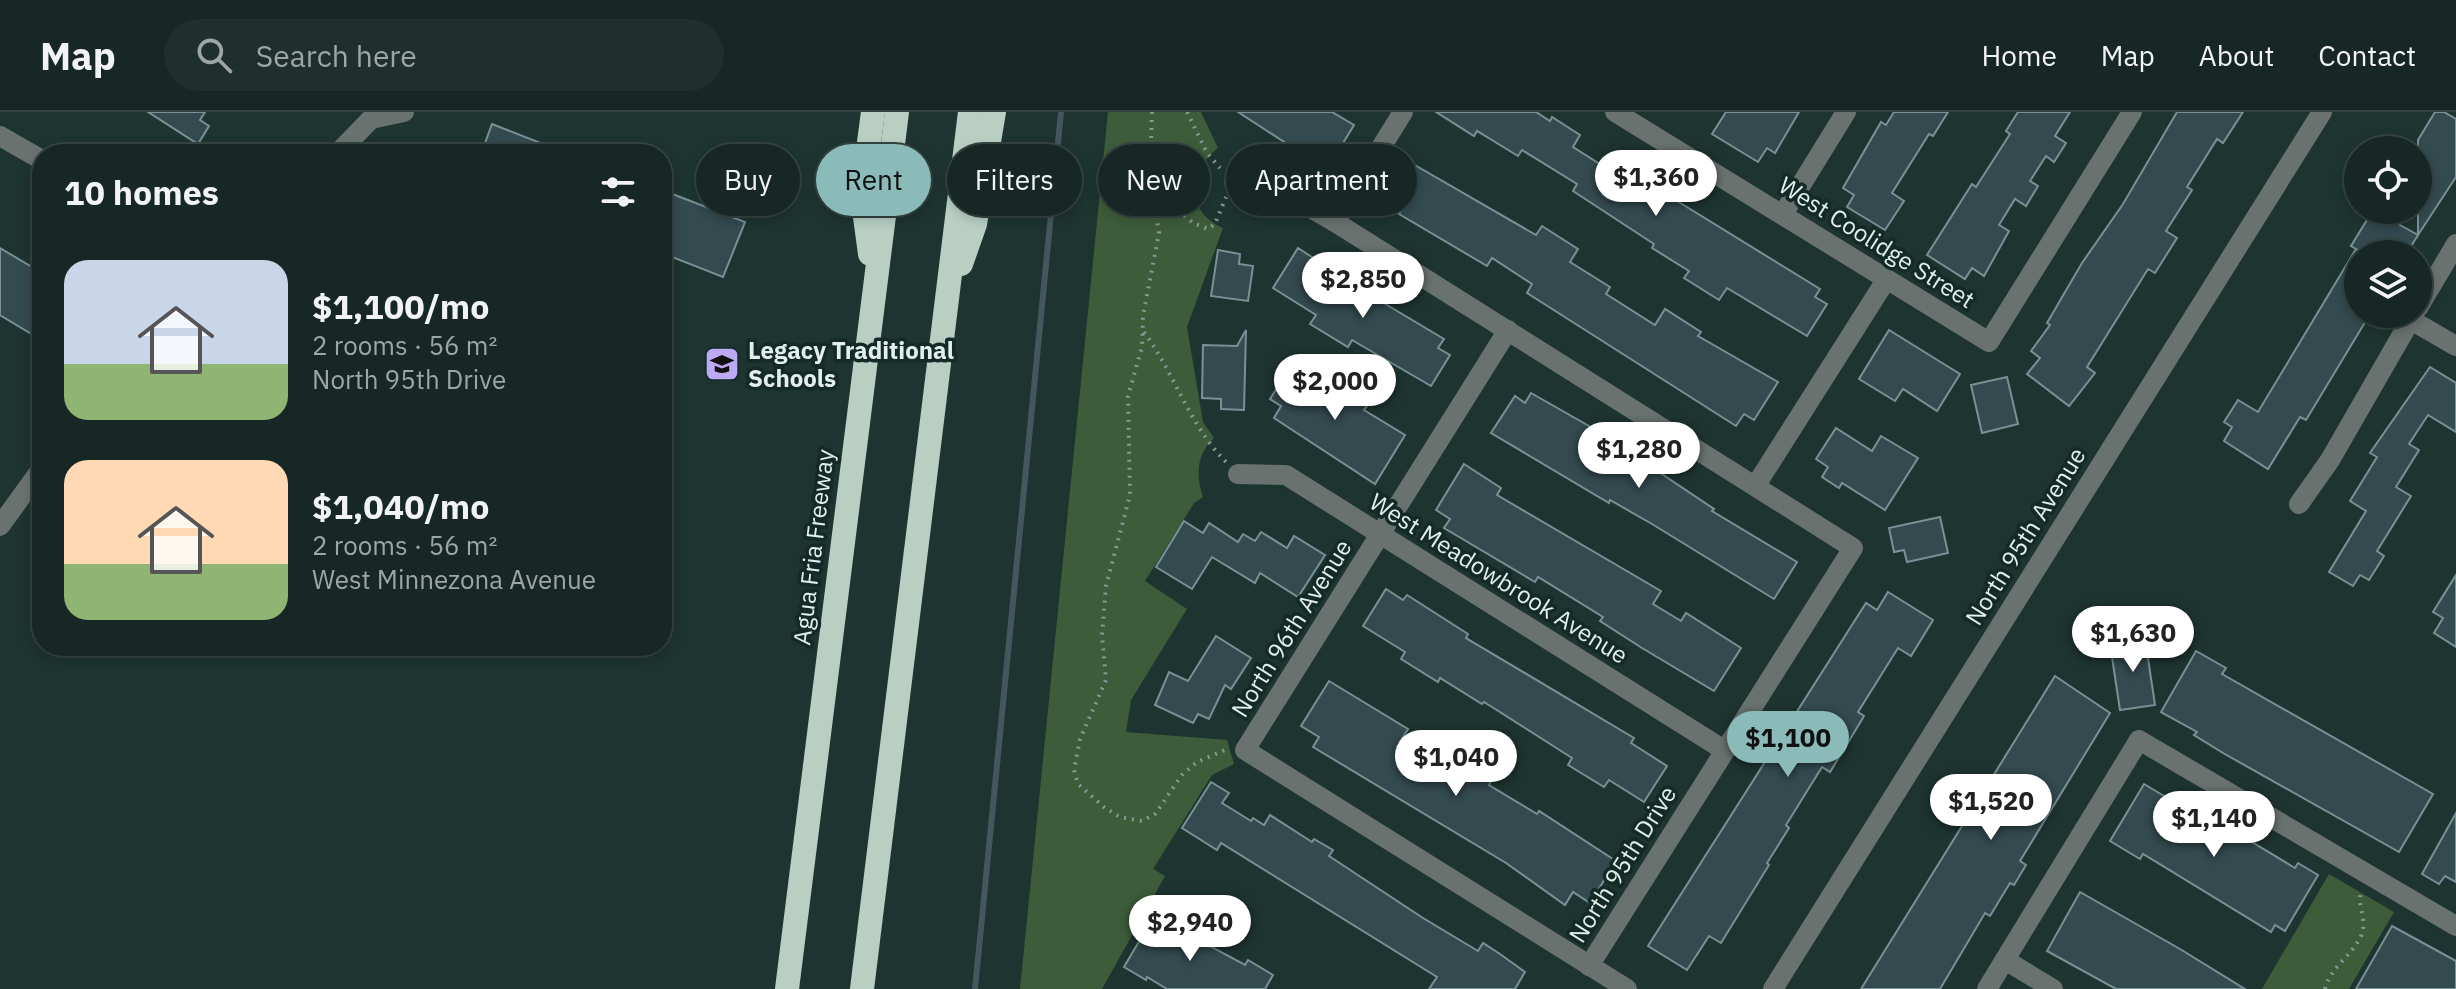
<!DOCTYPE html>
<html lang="en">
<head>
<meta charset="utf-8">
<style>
	body { margin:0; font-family:"IBM Plex Sans",sans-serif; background:#1f2f2d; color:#f1f3f6; height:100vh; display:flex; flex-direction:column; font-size:30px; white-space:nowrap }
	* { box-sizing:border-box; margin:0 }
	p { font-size:26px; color:#9ea5a7 }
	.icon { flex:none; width:44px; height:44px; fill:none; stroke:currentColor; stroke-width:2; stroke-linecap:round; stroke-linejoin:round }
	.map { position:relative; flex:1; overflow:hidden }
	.side { position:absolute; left:32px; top:32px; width:640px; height:512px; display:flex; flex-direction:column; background:#162725; border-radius:32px; box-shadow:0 4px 12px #0003,0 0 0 2px #354442 }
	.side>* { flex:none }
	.guide { position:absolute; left:696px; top:32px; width:760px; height:72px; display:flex; gap:16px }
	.fabs { position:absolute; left:2344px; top:24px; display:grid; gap:16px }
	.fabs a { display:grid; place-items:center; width:88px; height:88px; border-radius:50%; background:#162725; box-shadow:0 4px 12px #0003,0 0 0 2px #354442; font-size:40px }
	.price { position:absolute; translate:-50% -68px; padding:0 18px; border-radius:28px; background:#fff; color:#222; font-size:26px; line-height:52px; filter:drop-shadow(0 2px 4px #0008) }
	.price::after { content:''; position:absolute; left:50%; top:48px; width:24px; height:18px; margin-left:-12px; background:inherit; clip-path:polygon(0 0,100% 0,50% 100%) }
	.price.selected { background:#8bbbb9; color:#111 }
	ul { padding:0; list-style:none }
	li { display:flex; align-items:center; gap:24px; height:200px; padding:0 32px }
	li span { display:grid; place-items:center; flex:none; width:224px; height:160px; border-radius:24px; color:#555 }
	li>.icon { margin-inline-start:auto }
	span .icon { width:96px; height:96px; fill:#fffc; stroke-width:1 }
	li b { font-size:34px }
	h2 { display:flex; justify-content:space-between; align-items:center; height:96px; padding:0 32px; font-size:34px }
	.pill { padding:0 28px; border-radius:36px; background:#162725; box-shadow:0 4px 12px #0003,0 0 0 2px #354442; font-size:28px; line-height:72px }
	.pill.selected { background:#8bbbb9; color:#111 }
	header { display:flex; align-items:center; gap:48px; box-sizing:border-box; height:112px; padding:0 40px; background:#162725; border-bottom:2px solid #354442 }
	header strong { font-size:38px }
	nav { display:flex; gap:44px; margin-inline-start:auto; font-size:28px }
	.search { width:560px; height:72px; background:#1f2f2d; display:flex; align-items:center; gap:20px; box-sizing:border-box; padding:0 28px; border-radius:44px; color:#9ea5a7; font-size:30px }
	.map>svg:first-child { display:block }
	.green { fill:#3d5c3a }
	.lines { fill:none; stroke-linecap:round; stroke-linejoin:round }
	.stream { stroke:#45575d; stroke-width:6 }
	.building { fill:#334a4e; stroke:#789195; stroke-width:2 }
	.path { stroke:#879895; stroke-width:4; stroke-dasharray:2 6; stroke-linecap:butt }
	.minor { stroke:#69726e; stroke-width:20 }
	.highway { stroke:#b9cfc4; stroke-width:24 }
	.labels { text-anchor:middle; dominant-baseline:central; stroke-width:7; stroke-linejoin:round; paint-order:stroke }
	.street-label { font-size:24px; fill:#e2efed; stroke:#142a27 }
	.poi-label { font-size:24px; font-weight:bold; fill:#e2efed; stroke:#142a27; text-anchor:start }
</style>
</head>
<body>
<header>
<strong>Map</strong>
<div class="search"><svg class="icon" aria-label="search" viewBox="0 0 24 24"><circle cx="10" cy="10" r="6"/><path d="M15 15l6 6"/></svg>Search here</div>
<nav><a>Home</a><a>Map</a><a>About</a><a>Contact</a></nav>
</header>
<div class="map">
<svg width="2456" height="877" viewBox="0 0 2456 877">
	<rect width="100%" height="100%" fill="#1e3431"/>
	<g class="green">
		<path d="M1108 0H1201L1218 36C1189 58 1185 101 1223 116L1187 215 1203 310 1214 326C1196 342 1196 364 1203 385L1194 391 1145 469 1187 497 1131 588 1126 620 1227 628 1234 652 1212 663 1153 757 1165 764 1102 877H1020Z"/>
		<path d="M2329 762 2394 800 2349 877H2262Z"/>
	</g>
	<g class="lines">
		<path class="stream" d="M975 877 1061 0"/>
	</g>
	<g class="building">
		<path d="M148 0H205L200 8 209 14 198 32Z"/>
		<path d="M1238 0H1332L1354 13 1332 49 1321 42 1315 50Z"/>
		<path d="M1436 0H1536L1550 9 1552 5 1580 23 1573 35 1603 54 1608 45 1652 72 1655 67 1672 78 1669 84 1820 177 1815 185 1827 192 1807 224 1727 176 1719 188 1684 166 1689 159 1652 136 1654 132 1573 79 1577 72 1522 38 1518 44 1477 19 1474 24Z"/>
		<path d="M1726 0H1799L1775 41 1767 36 1758 50 1712 22Z"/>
		<path d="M1894 0H1948L1933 24 1929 22 1892 81 1904 89 1885 118 1847 95 1854 83 1843 76 1881 10 1886 13Z"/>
		<path d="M2018 0H2070L2055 24 2066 31 2054 50 2046 44 2030 69 2038 74 2026 94 2015 87 1999 113 2009 119 1984 164 1972 156 1965 167 1927 143 1972 72 1976 75 2010 22 2006 19Z"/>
		<path d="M2177 0H2243L2223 31 2217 27 2187 75 2192 78 2166 119 2177 126 2155 161 2148 157 2087 255 2095 261 2069 294 2027 262 2040 246 2031 239 2050 213 2047 211 2082 151 2123 92Z"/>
		<path d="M2435 0H2444L2456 7V65L2418 123V28Z"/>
		<path d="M492 12 566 41V42H481Z"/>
		<path d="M1413 52 1536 123 1542 114 1578 137 1570 150 1610 175 1606 182 1655 213 1665 197 1701 220 1698 224 1778 270 1754 308 1744 302 1736 314 1527 181 1532 172 1492 146 1487 154 1399 102 1407 91 1394 83Z"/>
		<path d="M662 78 745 110 723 165 662 141Z"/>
		<path d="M2373 98 2418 123 2406 142H2364L2358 138V202H2370L2306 308 2300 305 2268 357 2224 329 2232 315 2224 310 2238 288 2258 300 2356 137 2351 134Z"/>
		<path d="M0 136 42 161V209L33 223 0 203Z"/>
		<path d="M1298 136 1318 149 1313 157 1352 181 1358 171 1379 184 1377 187 1444 227 1438 236 1450 243 1431 274 1352 228 1348 235 1310 212 1316 203 1273 176Z"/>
		<path d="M1218 138 1240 142 1239 152 1253 154 1248 189 1211 184Z"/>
		<path d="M1246 218 1244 298 1221 297V287L1202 286 1203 233 1237 234Z"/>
		<path d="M1889 218 1960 262 1937 299 1903 277 1895 289 1859 267Z"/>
		<path d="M1294 249 1369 291 1364 298 1405 323 1375 372 1274 306 1281 294 1270 287Z"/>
		<path d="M2430 255 2456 271V320L2428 303 2409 332 2419 338 2396 375 2411 384 2377 439 2384 444 2369 468 2360 463 2353 474 2329 460 2366 399 2350 389 2377 345 2370 341Z"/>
		<path d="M2007 265 2018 312 1982 321 1971 273Z"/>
		<path d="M1531 281 1596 318 1714 397 1712 399 1797 450 1774 487 1652 412 1610 388 1609 391 1491 321 1515 284 1525 291Z"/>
		<path d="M1836 316 1872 339 1881 324 1918 346 1885 398 1842 371 1839 376 1822 365 1828 355 1816 347Z"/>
		<path d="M1464 352 1501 376 1497 383 1661 479 1653 492 1681 509 1686 501 1741 536 1714 579 1642 536 1600 509 1603 505 1538 465 1535 470 1444 416 1450 407 1436 398Z"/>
		<path d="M1940 405 1948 441 1907 450 1904 438 1894 440 1889 416Z"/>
		<path d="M1184 409 1203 421 1209 411 1238 430 1243 422 1255 429 1261 420 1287 436 1294 424 1325 443 1298 485 1260 461 1255 471 1212 445 1192 477 1156 455Z"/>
		<path d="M2456 463V535L2434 521 2443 506 2433 500Z"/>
		<path d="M1386 477 1403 488 1407 483 1468 522 1466 526 1634 626 1631 631 1667 654 1644 690 1609 668 1604 675 1568 653 1572 646 1536 623 1484 590 1482 592 1440 566 1438 570 1401 547 1405 540 1363 514Z"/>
		<path d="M1888 480 1933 508 1911 544 1898 536 1858 600 1864 604 1849 629 1830 660 1822 655 1786 713 1789 716 1767 751 1769 753 1721 831 1709 824 1687 858 1648 834 1866 491 1877 498Z"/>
		<path d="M1216 524 1251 546 1231 577 1225 573 1209 607 1198 602 1193 611 1155 593 1169 560 1188 569Z"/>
		<path d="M2145 526 2155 593 2120 598 2110 532Z"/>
		<path d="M2196 539 2226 556 2222 562 2433 682 2399 740 2223 641 2194 623 2197 620 2161 600Z"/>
		<path d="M2055 564 2110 601 2020 749 2026 753 2014 773 2010 771 1990 804 1985 801 1940 877H1861Z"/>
		<path d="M1329 569 1408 617 1400 630 1447 659 1450 654 1467 664 1471 658 1491 669 1489 673 1537 702 1539 699 1616 749 1590 791 1573 780 1565 793 1506 751 1313 635 1319 625 1301 614Z"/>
		<path d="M1211 670 1229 681 1222 691 1251 709 1253 706 1264 713 1270 703 1312 730 1314 727 1333 738 1329 744 1423 806 1478 839 1483 831 1500 842 1525 860 1515 877H1429L1437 865 1221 731 1217 738 1182 716Z"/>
		<path d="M2144 672 2179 693 2182 688 2295 756 2298 751 2318 763 2285 819 2275 813 2271 820 2143 742 2140 747 2110 729Z"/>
		<path d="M2456 701V770L2445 764 2439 772 2422 762Z"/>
		<path d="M2080 780 2180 837 2245 877H2116L2047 839Z"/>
		<path d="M1154 804 1245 853 1248 848 1273 863 1265 877H1167L1147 865 1146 868 1124 855Z"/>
		<path d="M2392 814 2456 849V877H2356Z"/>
	</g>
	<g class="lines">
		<g class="path">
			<path d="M1152 0 1150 60 1159 121 1143 204 1142 235 1128 284 1130 383 1106 474 1102 523 1106 568 1080 627 1074 658 1078 672 1105 696 1120 705 1142 709 1155 702 1182 663 1197 650 1225 638"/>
			<path d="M1187 0 1207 41 1220 56"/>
			<path d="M1154 77 1193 111 1208 117 1215 112 1226 85"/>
			<path d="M1144 220C1174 261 1190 314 1226 350"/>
			<path d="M2325 877C2331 854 2352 844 2361 824 2368 807 2357 796 2361 780"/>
		</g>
		<g class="minor">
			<path d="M1615 0 1989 230 2132 0"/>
			<path d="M0 24 42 48"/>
			<path d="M337 42 371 7 404 0"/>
			<path d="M1234 70 1278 77 1335 110 1853 436 1589 854"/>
			<path d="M1783 102 1846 0"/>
			<path d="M1335 110 1403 0"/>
			<path d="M2418 196 2456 132"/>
			<path d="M2411 208 2456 234"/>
			<path d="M1508 218 1245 638 1627 877"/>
			<path d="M1238 362 1286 363 1724 638"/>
			<path d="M1756 373 1886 168"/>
			<path d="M2299 392 2330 348 2414 202"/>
			<path d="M0 414 42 356"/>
			<path d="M2005 848 2053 877"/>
			<path d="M1773 877 2322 0"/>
			<path d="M1987 877 2139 628 2456 814"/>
		</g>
		<g class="highway">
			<path d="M870 142 862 83 873 0"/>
			<path d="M961 152 975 112 994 0"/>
			<path d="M787 877 897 0"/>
			<path d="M862 877 970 0"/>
		</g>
	</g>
	<defs>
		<g id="school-square" transform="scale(1.8)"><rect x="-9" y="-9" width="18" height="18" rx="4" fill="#bea9f4" stroke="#142a27"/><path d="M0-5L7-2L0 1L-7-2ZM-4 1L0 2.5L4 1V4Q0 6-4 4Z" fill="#111"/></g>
	</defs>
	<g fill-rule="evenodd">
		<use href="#school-square" x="722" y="252"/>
	</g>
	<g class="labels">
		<g class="street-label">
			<text transform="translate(1877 130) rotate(32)">West Coolidge Street</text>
			<text transform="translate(2025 424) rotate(-58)">North 95th Avenue</text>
			<text transform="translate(813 435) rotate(-83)">Agua Fria Freeway</text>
			<text transform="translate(1499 466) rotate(32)">West Meadowbrook Avenue</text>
			<text transform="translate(1291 516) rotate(-58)">North 96th Avenue</text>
			<text transform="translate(1622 752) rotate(-58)">North 95th Drive</text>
		</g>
		<g class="poi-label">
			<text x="748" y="238">Legacy Traditional<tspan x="748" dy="28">Schools</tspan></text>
		</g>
	</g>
</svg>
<div class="fabs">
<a><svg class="icon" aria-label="locate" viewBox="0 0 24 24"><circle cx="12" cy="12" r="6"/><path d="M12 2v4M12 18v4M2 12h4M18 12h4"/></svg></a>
<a><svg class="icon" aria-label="layers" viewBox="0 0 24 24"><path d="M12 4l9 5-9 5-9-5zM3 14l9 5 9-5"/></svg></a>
</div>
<b class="price" style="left:1656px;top:106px">$1,360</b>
<b class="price" style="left:1363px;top:208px">$2,850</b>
<b class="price" style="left:1335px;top:310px">$2,000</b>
<b class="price" style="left:1639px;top:378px">$1,280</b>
<b class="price" style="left:2133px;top:562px">$1,630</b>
<b class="price selected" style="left:1788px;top:667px">$1,100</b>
<b class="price" style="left:1456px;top:686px">$1,040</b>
<b class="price" style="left:1991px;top:730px">$1,520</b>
<b class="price" style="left:2214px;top:747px">$1,140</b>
<b class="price" style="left:1190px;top:851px">$2,940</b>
<div class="guide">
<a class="pill">Buy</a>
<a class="pill selected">Rent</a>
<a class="pill">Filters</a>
<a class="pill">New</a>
<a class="pill">Apartment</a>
</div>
<section class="side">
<h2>10 homes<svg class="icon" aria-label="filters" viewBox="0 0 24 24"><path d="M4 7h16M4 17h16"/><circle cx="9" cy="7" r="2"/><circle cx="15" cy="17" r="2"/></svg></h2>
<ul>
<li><span style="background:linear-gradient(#c9d6e8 65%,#8fb573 0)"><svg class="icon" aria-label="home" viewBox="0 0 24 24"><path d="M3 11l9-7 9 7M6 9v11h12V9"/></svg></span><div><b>$1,100/mo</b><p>2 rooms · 56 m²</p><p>North 95th Drive</p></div></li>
<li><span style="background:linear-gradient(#ffd9b3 65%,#8fb573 0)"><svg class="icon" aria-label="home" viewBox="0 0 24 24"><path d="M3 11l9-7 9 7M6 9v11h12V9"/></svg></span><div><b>$1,040/mo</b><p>2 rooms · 56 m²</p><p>West Minnezona Avenue</p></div></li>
</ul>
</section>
</div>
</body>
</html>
